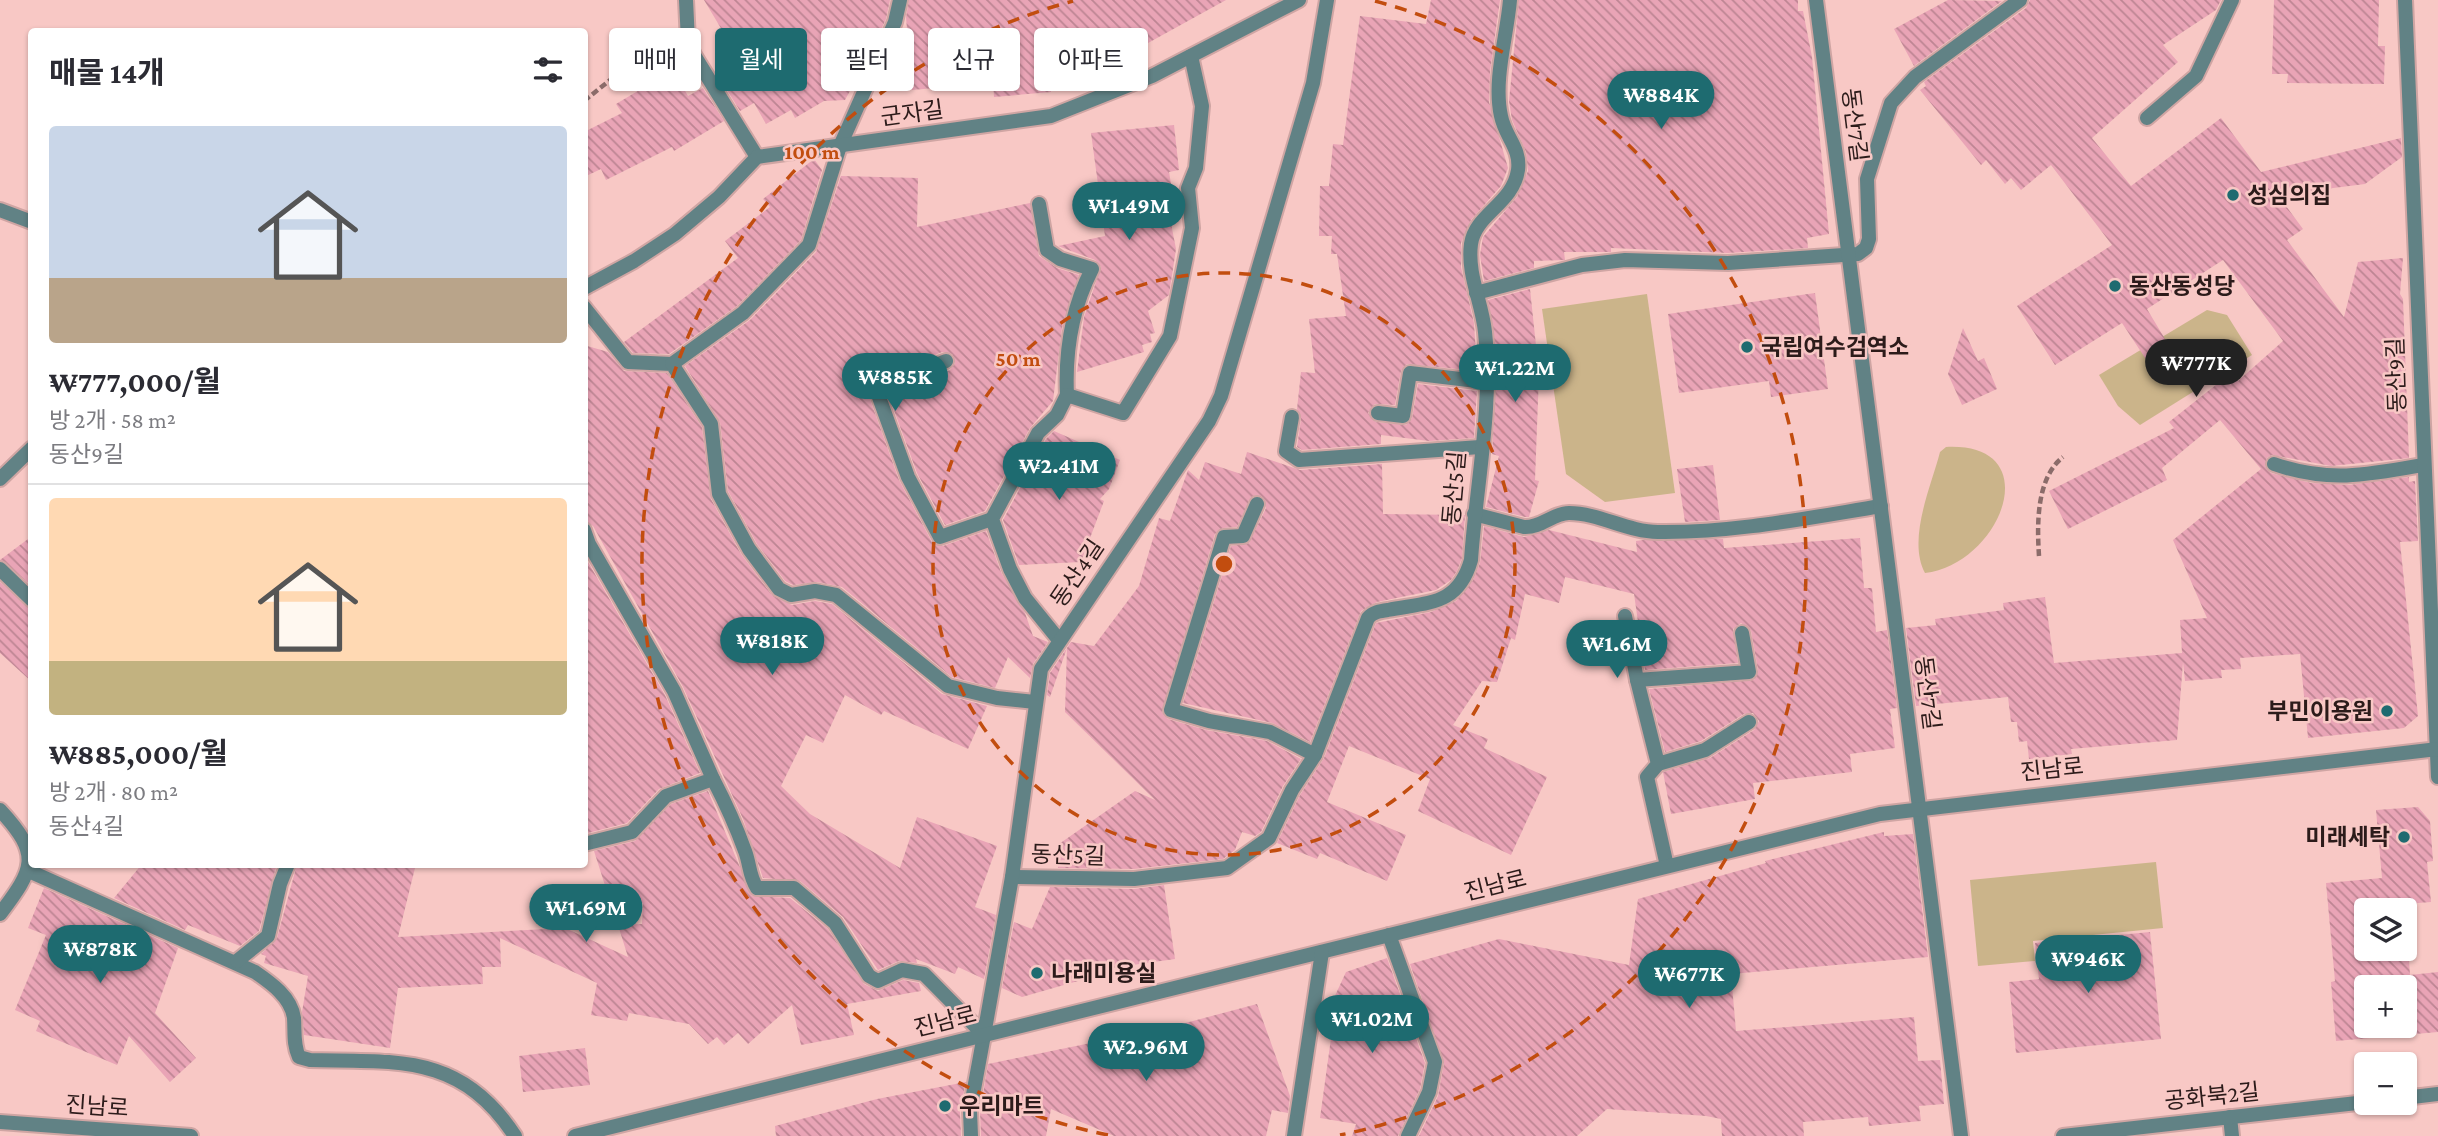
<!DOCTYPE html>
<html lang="ko">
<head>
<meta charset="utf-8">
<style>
	body { margin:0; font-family:"Crimson Pro","Noto Sans KR",serif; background:#f2f2f3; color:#2b2b33; height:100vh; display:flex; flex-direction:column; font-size:26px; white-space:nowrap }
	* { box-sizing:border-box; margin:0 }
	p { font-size:23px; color:#7c7c81 }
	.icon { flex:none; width:38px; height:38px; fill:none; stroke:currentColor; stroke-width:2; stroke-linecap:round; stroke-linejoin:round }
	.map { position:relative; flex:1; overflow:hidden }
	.side { position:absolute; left:28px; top:28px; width:560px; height:840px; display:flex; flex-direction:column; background:#fff; border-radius:7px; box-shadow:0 2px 5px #0004 }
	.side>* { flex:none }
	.top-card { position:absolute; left:609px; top:28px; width:665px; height:63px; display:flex; gap:14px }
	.buttons { position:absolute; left:2354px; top:898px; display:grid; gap:14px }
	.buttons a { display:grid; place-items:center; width:63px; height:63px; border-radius:7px; background:#fff; box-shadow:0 2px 5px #0004; font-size:35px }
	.price { position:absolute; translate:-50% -60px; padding:0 16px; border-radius:24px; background:#1e6b70; color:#fff; font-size:23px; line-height:46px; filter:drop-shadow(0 2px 4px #0008) }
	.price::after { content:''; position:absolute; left:50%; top:42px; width:21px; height:16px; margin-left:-10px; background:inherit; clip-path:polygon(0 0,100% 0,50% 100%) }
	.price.active { background:#222; color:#fff }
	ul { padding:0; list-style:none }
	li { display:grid; align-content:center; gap:14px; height:371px; padding:0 21px }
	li+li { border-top:2px solid #e1e1e2 }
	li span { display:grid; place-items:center; height:217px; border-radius:7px; color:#555 }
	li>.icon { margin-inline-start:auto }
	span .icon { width:126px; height:126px; fill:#fffc; stroke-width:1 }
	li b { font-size:30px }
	h2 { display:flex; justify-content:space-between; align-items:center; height:84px; padding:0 21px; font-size:30px }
	.tag { padding:0 24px; border-radius:7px; background:#fff; box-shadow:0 2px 5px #0004; font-size:24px; line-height:63px }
	.tag.active { background:#1e6b70; color:#fff }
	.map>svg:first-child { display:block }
	.green { fill:#cbb48a }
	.building { fill:url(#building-back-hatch); fill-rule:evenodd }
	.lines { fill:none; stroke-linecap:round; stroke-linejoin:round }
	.service-casing { stroke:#cfa5a3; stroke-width:18 }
	.minor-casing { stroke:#cfa5a3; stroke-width:18 }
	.path { stroke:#8b6c6a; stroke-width:4.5; stroke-dasharray:7 3.5; stroke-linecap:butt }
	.service { stroke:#618285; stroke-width:14 }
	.minor { stroke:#618285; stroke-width:14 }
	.ring { fill:none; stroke:#c24d0f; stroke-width:3.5; stroke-dasharray:12 9 }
	.poi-dot { fill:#1e6b70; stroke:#f8c8c5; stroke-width:2.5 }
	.labels { text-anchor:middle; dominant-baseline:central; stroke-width:5; stroke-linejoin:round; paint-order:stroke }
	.street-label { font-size:23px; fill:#2c1b1a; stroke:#f8c8c5 }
	.poi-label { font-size:23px; font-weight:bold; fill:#2c1b1a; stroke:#f8c8c5; text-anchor:start }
	.centre { fill:#c24d0f; stroke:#f8c8c5; stroke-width:3.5 }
	.ring-label { font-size:21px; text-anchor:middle; font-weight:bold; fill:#c24d0f; stroke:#f8c8c5; stroke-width:5; stroke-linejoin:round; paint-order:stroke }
</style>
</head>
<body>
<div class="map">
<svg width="2438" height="1136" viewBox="0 0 2438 1136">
	<defs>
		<pattern id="building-back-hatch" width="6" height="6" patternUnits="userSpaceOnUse" patternTransform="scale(1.75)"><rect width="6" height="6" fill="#e9a4b6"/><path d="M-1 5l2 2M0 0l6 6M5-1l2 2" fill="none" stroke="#bd8593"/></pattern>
	</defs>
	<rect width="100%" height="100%" fill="#f8c8c5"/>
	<g class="green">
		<path d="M1647 294 1675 493 1605 502 1566 474 1542 309Z"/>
		<path d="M2207 310 2227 315 2252 355 2140 425 2118 406 2099 375Z"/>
		<path d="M1946 447C2049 442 2001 564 1925 573 1907 539 1931 487 1940 452Z"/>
		<path d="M2156 862 2163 928 2033 941 2035 961 1978 966 1970 880Z"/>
	</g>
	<g class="building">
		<path d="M704 0H890L886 19 869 56 845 100 824 101 795 118 791 110 766 124 754 103 740 111 720 79 743 65Z"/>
		<path d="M909 0H1226L1139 48 1131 33 1047 43 1051 92 994 97 993 83 912 90 906 17Z"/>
		<path d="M1431 0H1500L1490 72 1489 102 1508 168 1501 186 1471 220 1461 243V267L1474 323 1477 371 1407 364 1401 371 1395 405 1375 404 1368 413 1376 422 1406 425 1412 418 1418 384 1477 391 1474 438 1429 441 1381 435V444L1302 450 1297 447 1301 419 1297 409 1301 372 1315 373 1309 319 1346 316 1337 254H1331L1332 236H1319L1320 186H1329L1333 144 1343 145 1360 16 1426 24Z"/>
		<path d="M1519 0H1798V11H1803L1812 57 1829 234 1807 238 1808 248 1728 253 1611 248V252H1564L1565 260 1534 261V268L1484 281 1480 255 1483 237 1517 197 1528 171 1526 152 1512 120 1509 101Z"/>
		<path d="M1948 0 2002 1 1914 66 1894 29Z"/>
		<path d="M2030 0H2221L2216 10 2163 45 2178 62 2092 138 2131 186 2221 118 2261 172 2401 138 2402 157 2365 184 2278 195 2303 229 2287 240 2344 317 2358 262 2403 258 2400 294 2403 299 2409 458 2331 466 2272 455 2267 458 2265 466 2271 473 2311 483 2349 485 2409 477V482L2415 481 2418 541 2400 542 2418 716 2404 728 2308 738 2300 654 2240 658 2241 669 2221 670 2222 678 2185 681 2183 662 2177 740 2071 749 2072 754 2029 759 2027 741 2019 742 2017 722H2011L2008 697 1916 706 1906 628 1936 625 1935 619 2004 610 2003 603 2045 597 2054 663 2182 653 2180 620 2207 618 2173 540 2261 469 2220 420 2162 468 2167 480 2068 529 2049 491 2174 428 2169 422 2231 373 2238 381 2283 341 2223 260 2147 309 2177 359 2155 373 2122 323 2055 365 2017 306 2112 245 2051 165 2021 190 2011 178 2005 184 1986 160 1981 165 1920 90 1926 86 1924 82 2026 8Z"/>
		<path d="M2274 0H2379L2378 46H2385L2384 84 2287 83 2288 74H2272Z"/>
		<path d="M673 70 688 96 703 88 724 121 674 151 672 147 606 180 601 169 584 177V132L622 113 616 104Z"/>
		<path d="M1174 125 1179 170 1169 172 1175 207 1168 208 1176 249 1169 295 1148 311 1155 333 1150 334 1152 342 1142 345 1144 352 1077 372 1084 317 1101 267 1095 260 1058 246 1105 236 1091 133Z"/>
		<path d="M814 159 822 170 801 240 737 306 669 354 633 353 624 342 738 258 725 241 770 207 763 199Z"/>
		<path d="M841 176 918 178 917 227 1030 203 1039 256 1057 268 1079 275 1062 328 1053 401 1030 428 985 511 945 525 917 473 888 394 950 370 955 363 952 354 942 352 872 380 866 388 899 480 932 542 943 546 986 531 1001 572 1025 613 1033 636 1048 642 1033 664 1030 678 1008 657 995 688 952 677 842 587 817 582 793 585 785 581 757 544 728 491 720 422 685 366 750 320 816 252Z"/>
		<path d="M1530 289 1539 374 1535 480 1539 481 1529 517H1525L1486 507 1499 456 1492 454 1497 360 1488 300Z"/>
		<path d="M1815 293 1828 389 1771 397 1769 381 1679 393 1668 314Z"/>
		<path d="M1963 328 1978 361 1984 358 1997 389 1962 405 1948 374Z"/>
		<path d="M584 345 608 352 624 371 667 373 702 427 711 499 741 554 772 595 792 605 815 601 832 604 942 694 987 706 968 749 884 711 881 715 845 695 823 743 806 735 781 786 810 814 900 868 917 817 997 846 975 907 996 915 984 979 958 967 955 974 916 959 917 963 899 961 878 970 843 917 800 881 763 878 743 819 683 687 593 526 584 521Z"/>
		<path d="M1054 431 1120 460 1109 489 1100 499 1104 501 1081 562 1019 565 1003 520 1046 439Z"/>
		<path d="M1247 452 1300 470 1382 464 1383 514 1465 515 1462 558 1457 571 1451 580 1436 590 1377 602 1361 611 1310 742 1272 723 1183 703 1231 546 1249 543 1266 508 1261 496 1251 497 1237 527 1223 528 1215 534 1162 712 1168 719 1206 730 1267 741 1301 759 1283 786 1261 832 1255 836 1242 832 1235 850 1223 859 1134 869 1058 868 1059 844 1135 791 1155 800 1065 712 1067 648 1050 697 1047 695 1050 673 1071 642 1094 646 1139 586 1159 518 1170 521 1188 470 1199 480 1205 462 1241 474Z"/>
		<path d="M1713 465 1720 520 1685 522 1677 469Z"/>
		<path d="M1484 526 1524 537 1549 530 1637 552 1636 541 1643 540 1723 539 1724 548 1860 538 1864 588H1872L1876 632 1887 630 1897 708 1890 709 1895 748 1850 754 1852 772 1753 783 1755 799 1671 814 1663 772 1710 758 1754 730 1759 721 1753 713 1744 714 1701 741 1665 752 1649 689 1754 680 1758 670 1751 631 1741 623 1733 629 1738 663 1645 670 1634 594 1565 577 1559 603 1525 594 1515 640 1511 638 1497 682 1482 681 1453 725 1488 739 1484 748 1547 777 1511 855 1418 811 1430 779 1349 746 1327 802 1406 835 1387 881 1320 853 1317 859 1277 843 1300 795 1324 758 1376 623 1431 612 1456 601 1473 580 1480 563Z"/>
		<path d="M32 536V586L0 560Z"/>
		<path d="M584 555 665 695 700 773 659 789 627 823 588 833 584 822Z"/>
		<path d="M0 582 32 609V682L0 653Z"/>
		<path d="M708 791 752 896 790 898 828 929 864 984 878 991 903 980 919 983 921 991 847 1004 854 1035 801 1045 792 1005 748 1044 738 1033 724 1045 717 1037 708 1044 689 1024 629 1013 627 1021 591 1015 597 983 500 938 501 967H482L483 984 398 988 390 1048 304 1035 302 1012 308 976 264 963 266 956 261 954 277 938 297 864H416L398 937 565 928 628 957 618 925 642 924 643 903 609 898 594 851 635 841 671 804Z"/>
		<path d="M2418 807 2430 821 2433 861 2427 862 2431 902 2405 904 2410 975 2438 972V1032L2336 1041 2331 982 2335 981 2326 883 2382 878 2376 810ZM2366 910H2404V948H2366ZM2366 987H2404V1026H2366Z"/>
		<path d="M1884 832V836L1913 834 1928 957 1731 974 1736 1031 1914 1017 1918 1061 1940 1060 1944 1104 1919 1106 1921 1121 1869 1126 1868 1117 1803 1122 1804 1136H1722L1721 1119 1706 1116 1607 1109 1577 1136H1419L1438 1096 1444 1063 1410 964 1499 939 1629 965 1638 899 1766 863 1765 861Z"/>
		<path d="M142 864H277L259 931 240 946 188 925 185 930 114 898Z"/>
		<path d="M1164 885 1175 959 1090 971 1092 977 1022 997 1002 988 1014 922 1032 929 1050 887 1134 889Z"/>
		<path d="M44 888 178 948 155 1013 196 1058 170 1082 129 1036 117 1065 36 1031 40 1021 15 1010 46 935 28 928Z"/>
		<path d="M2150 932 2161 1039 2016 1053 2009 982 2039 979 2035 943Z"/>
		<path d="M1387 958 1425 1063 1420 1089 1398 1136H1352L1356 1124 1320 1118 1336 1002 1333 1000 1346 972Z"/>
		<path d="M1257 1004 1290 1096 1288 1113 1272 1110 1266 1136H1114L1051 1109 1046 1136H981L980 1112 988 1064 1174 1026Z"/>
		<path d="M585 1048 590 1085 523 1092 519 1056Z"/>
		<path d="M966 1082 960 1111 961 1136H776L775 1126 877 1099Z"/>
	</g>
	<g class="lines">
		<g class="service-casing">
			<g id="service">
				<path d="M2147 118 2196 76 2232 0"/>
				<path d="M1039 204 1047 250 1060 259 1092 269C1072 308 1065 352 1067 395"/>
				<path d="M1476 293 1582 265 1625 260 1728 263 1858 254 1866 248 1869 239 1867 179 1891 103 1915 77 2020 0"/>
				<path d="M584 307 628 362 672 364 711 424 719 494 749 549 779 589 791 595 815 591 836 595 948 686 997 698 1035 702"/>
				<path d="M946 361 876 389 908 477 940 537 992 519"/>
				<path d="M672 364 743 313 809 245 840 146 895 22 900 0"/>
				<path d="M1378 413 1403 416 1410 373 1485 382"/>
				<path d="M1292 417 1286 451 1299 460 1480 447"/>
				<path d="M2274 464C2328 483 2368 475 2423 465"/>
				<path d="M1474 514 1524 527C1541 528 1553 513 1569 513 1599 513 1628 532 1658 532 1733 533 1807 518 1881 506"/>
				<path d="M584 530 589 544 674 691 713 779 666 796 632 832 584 844"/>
				<path d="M0 569 32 600"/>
				<path d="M1625 616 1637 680"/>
				<path d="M1059 640 1025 598 1010 569 992 519 1038 433 1057 415 1067 395 1123 413 1170 336 1192 228 1188 188 1196 168 1202 106 1191 56"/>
				<path d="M1315 755 1368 618C1373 612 1380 611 1388 610 1428 602 1458 606 1471 560 1476 486 1493 407 1485 332 1482 302 1467 275 1471 244 1475 214 1513 204 1518 170 1521 148 1505 137 1501 116 1493 80 1507 36 1510 0"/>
				<path d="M1658 764 1705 750 1749 722"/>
				<path d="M713 779C725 802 736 826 745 851 750 864 749 876 757 888H794L835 923 869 976 878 981 902 970 924 974 984 1035 970 1111 971 1136"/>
				<path d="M1667 866 1647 777 1658 764 1637 680 1749 672 1742 633"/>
				<path d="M29 871 255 972C271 983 291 997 294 1018 295 1032 293 1044 299 1057L310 1060C397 1062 461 1053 515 1136"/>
				<path d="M1012 877 1134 879 1227 868 1269 838 1292 790 1315 755 1270 732 1209 721 1171 710 1224 537 1243 536 1257 504"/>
				<path d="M1389 935 1435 1062 1429 1092 1408 1136"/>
				<path d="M237 961 268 936 280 884 288 864"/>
			</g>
		</g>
		<g class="minor-casing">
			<g id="minor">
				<path d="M686 0 688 41 694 55 757 157"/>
				<path d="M1816 0 1961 1136"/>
				<path d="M2405 0 2438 777"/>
				<path d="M0 210 32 222"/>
				<path d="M584 288 634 261 675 234 719 197 757 157 1051 116 1152 76 1299 0"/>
				<path d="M0 479 32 448"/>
				<path d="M0 810C42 855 34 869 0 914"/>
				<path d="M984 1035 1012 877 1041 669 1209 421 1221 396 1313 83 1327 0"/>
				<path d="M2404 1098 2438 1094"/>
				<path d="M2230 1117 2232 1136"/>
				<path d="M0 1122 191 1136"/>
				<path d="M575 1136 1880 814 2438 749"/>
				<path d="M1294 1136 1322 952"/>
				<path d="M2063 1136 2366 1102"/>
			</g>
		</g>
		<g class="path">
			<path d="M584 101 660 40"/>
			<path d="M2039 556C2037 525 2036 478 2063 457"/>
		</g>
		<use href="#service" class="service"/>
		<use href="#minor" class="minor"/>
	</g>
	<g class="ring">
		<circle cx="1224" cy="564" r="291"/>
		<path d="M1108 1135A583 583 0 0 1 1073 1M1375 1A583 583 0 0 1 1340 1135"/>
	</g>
	<g class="poi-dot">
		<circle cx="2233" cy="195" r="7"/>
		<circle cx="2115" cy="286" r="7"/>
		<circle cx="1747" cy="347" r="7"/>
		<circle cx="2387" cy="711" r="7"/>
		<circle cx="2404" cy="837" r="7"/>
		<circle cx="1037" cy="973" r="7"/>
		<circle cx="945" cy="1106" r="7"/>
	</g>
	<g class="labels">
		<g class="street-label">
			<text transform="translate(912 113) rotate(-8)">군자길</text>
			<text transform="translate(1855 125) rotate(83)">동산7길</text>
			<text transform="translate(2396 375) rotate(-92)">동산9길</text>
			<text transform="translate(1454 488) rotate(-85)">동산5길</text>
			<text transform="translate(1077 573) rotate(-56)">동산4길</text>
			<text transform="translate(1928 693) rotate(83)">동산7길</text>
			<text transform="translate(2052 769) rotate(-6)">진남로</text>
			<text transform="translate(1068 855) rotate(2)">동산5길</text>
			<text transform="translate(1495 885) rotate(-14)">진남로</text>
			<text transform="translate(945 1021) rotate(-14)">진남로</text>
			<text transform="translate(2212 1096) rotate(-6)">공화북2길</text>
			<text transform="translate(97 1106) rotate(4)">진남로</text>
		</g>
		<g class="poi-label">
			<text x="2247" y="195">성심의집</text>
			<text x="2129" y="286">동산동성당</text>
			<text x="1761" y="347">국립여수검역소</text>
			<text x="2373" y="711" text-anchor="end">부민이용원</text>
			<text x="2390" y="837" text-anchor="end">미래세탁</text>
			<text x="1051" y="973">나래미용실</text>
			<text x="959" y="1106">우리마트</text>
		</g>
	</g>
	<circle cx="1224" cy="564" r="10" class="centre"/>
	<g class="ring-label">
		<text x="812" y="159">100 m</text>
		<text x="1018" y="366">50 m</text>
	</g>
</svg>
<div class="buttons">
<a><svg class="icon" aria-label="layers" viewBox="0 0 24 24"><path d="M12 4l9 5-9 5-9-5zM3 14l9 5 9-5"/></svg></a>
<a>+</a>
<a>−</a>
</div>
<b class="price" style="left:1661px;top:131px">₩884K</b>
<b class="price" style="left:1129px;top:242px">₩1.49M</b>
<b class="price active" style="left:2196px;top:399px">₩777K</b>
<b class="price" style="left:1515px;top:404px">₩1.22M</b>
<b class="price" style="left:895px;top:413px">₩885K</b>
<b class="price" style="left:1059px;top:502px">₩2.41M</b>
<b class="price" style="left:772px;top:677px">₩818K</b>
<b class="price" style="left:1617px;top:680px">₩1.6M</b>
<b class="price" style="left:586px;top:944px">₩1.69M</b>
<b class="price" style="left:100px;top:985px">₩878K</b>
<b class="price" style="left:2088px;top:995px">₩946K</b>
<b class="price" style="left:1689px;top:1010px">₩677K</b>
<b class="price" style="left:1372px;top:1055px">₩1.02M</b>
<b class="price" style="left:1146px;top:1083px">₩2.96M</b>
<div class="top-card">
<a class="tag">매매</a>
<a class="tag active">월세</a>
<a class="tag">필터</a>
<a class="tag">신규</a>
<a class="tag">아파트</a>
</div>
<section class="side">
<h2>매물 14개<svg class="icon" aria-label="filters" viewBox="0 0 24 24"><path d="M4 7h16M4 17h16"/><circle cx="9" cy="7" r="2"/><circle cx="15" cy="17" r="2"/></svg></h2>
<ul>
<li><span style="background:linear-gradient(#c9d6e8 70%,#b9a48a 0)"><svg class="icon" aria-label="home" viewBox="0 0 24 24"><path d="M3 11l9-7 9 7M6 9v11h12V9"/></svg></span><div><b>₩777,000/월</b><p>방 2개 · 58 m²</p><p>동산9길</p></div></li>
<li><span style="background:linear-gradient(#ffd9b3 75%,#c2b280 0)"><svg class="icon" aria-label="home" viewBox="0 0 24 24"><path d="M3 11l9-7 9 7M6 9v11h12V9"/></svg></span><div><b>₩885,000/월</b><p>방 2개 · 80 m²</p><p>동산4길</p></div></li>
</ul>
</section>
</div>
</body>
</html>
